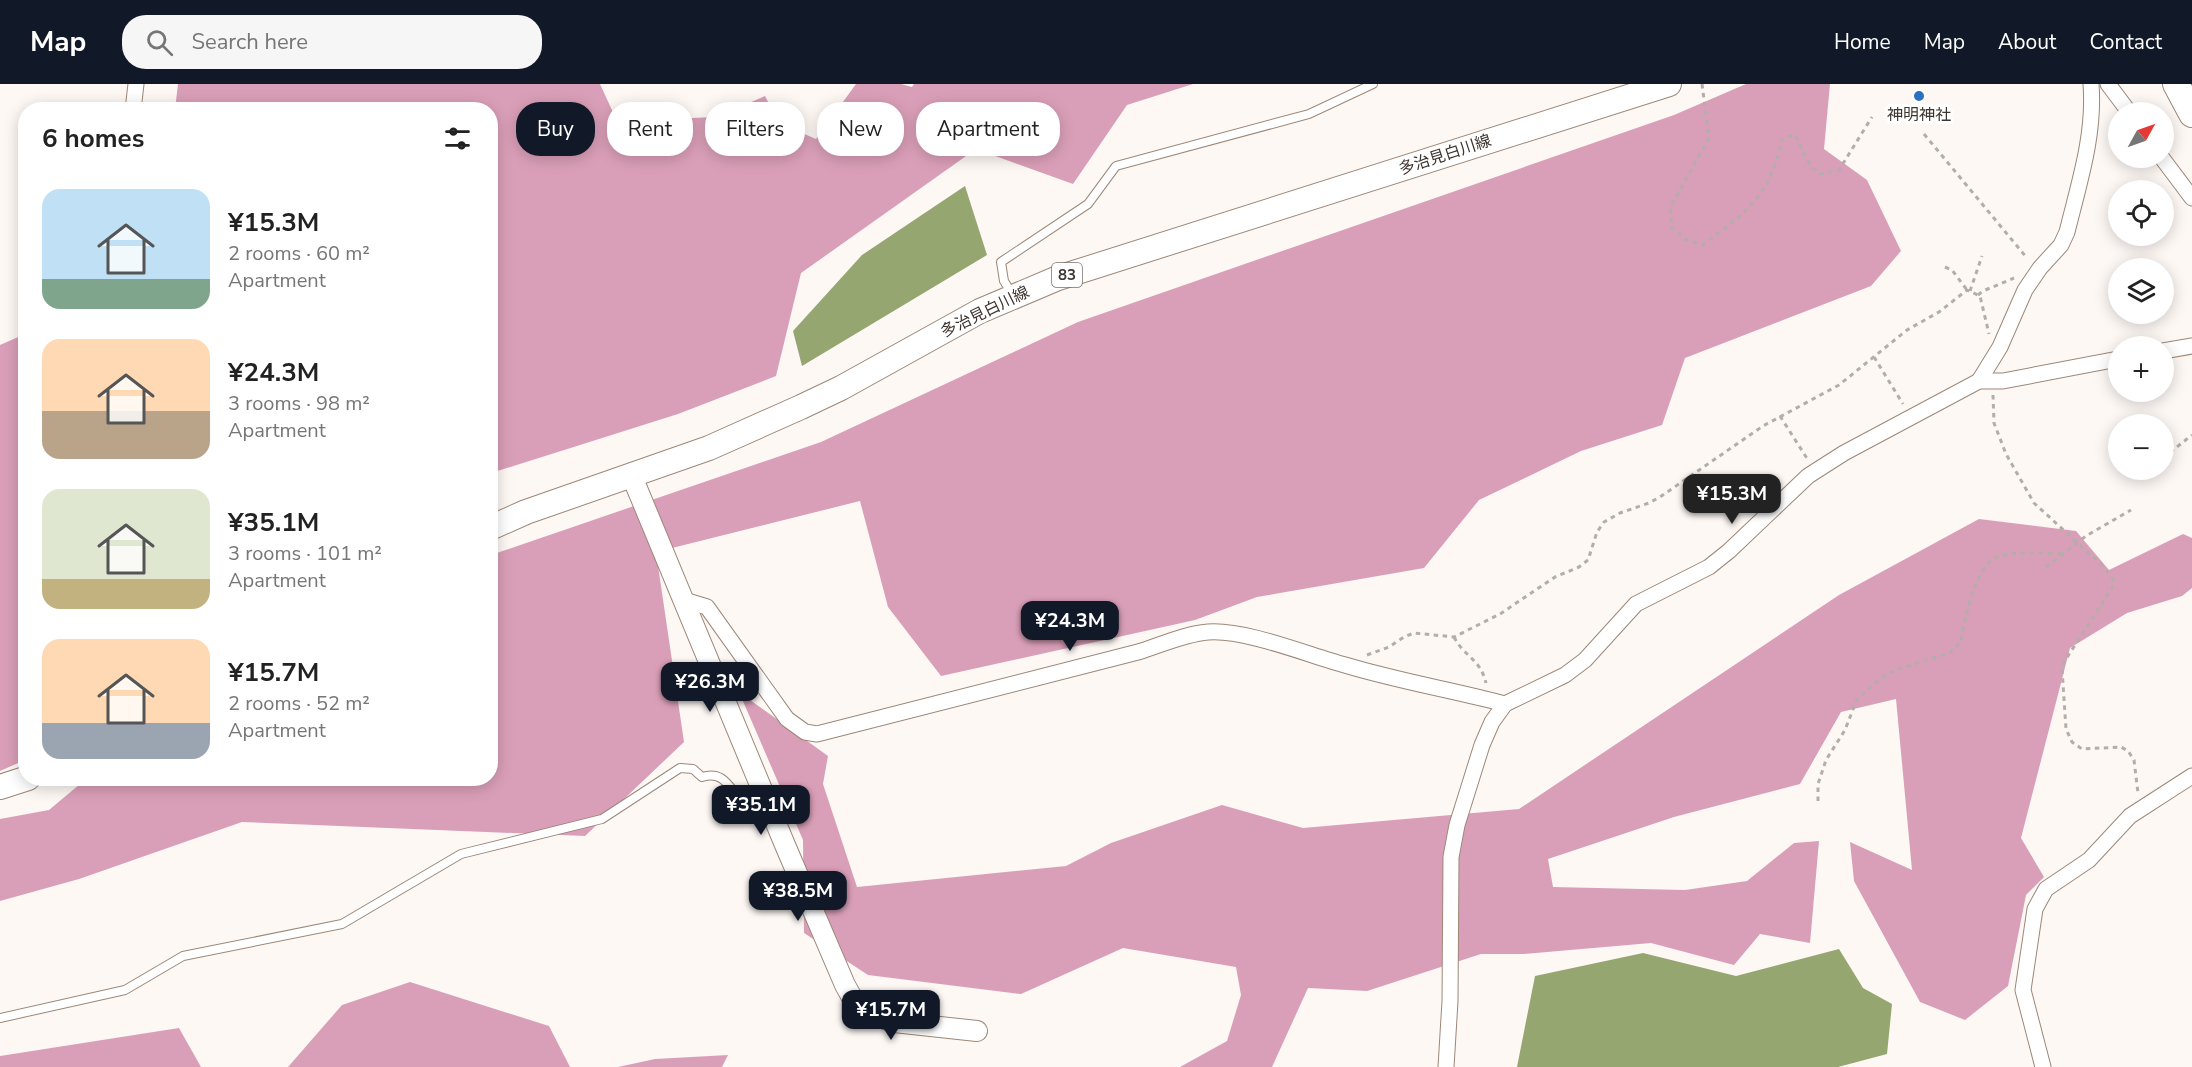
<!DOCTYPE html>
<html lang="en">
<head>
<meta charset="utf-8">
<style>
	body { margin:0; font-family:"Nunito Sans","Noto Sans JP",sans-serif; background:#f6f6f6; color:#222; height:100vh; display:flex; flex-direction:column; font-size:22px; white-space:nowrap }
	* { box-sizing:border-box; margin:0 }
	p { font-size:20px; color:#767676 }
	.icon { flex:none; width:33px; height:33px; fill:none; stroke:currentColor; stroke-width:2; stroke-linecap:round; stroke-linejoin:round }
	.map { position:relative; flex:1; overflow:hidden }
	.sheet { position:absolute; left:18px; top:18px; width:480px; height:684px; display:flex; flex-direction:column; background:#fff; border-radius:24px; box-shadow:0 3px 15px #0003 }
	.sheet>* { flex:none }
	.top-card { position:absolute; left:516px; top:18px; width:570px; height:54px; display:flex; gap:12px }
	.needle { width:39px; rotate:50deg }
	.fabs { position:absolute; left:2108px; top:18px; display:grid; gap:12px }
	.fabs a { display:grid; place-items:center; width:66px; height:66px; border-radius:50%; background:#fff; box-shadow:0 3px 15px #0003; font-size:30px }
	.price { position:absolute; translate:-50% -51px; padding:0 14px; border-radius:12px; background:#111827; color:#fff; font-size:20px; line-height:39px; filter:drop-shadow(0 2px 3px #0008) }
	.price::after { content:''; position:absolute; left:50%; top:36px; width:18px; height:14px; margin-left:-9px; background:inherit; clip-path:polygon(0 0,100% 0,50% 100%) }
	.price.selected { background:#222; color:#fff }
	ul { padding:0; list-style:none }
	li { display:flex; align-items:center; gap:18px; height:150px; padding:0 24px }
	li span { display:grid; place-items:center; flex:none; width:168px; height:120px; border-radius:18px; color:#555 }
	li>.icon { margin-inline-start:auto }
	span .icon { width:72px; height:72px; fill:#fffc; stroke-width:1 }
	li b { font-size:26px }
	h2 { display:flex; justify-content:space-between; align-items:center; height:72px; padding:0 24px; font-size:26px }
	.tag { padding:0 21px; border-radius:24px; background:#fff; box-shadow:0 3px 15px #0003; font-size:21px; line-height:54px }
	.tag.selected { background:#111827; color:#fff }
	header { display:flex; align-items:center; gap:36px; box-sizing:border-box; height:84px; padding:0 30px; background:#111827; color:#fff }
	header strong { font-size:28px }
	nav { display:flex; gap:33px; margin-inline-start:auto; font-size:21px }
	.search { width:420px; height:54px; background:#f6f6f6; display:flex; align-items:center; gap:15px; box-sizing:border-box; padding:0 21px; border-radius:24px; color:#767676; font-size:22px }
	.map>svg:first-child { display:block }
	.forest { fill:#da9fb8 }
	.water { fill:#96a671 }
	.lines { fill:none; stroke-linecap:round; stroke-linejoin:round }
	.service-casing { stroke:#9d8778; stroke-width:10 }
	.minor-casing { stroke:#9d8778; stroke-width:17 }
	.tertiary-casing { stroke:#9d8778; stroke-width:22 }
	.primary-casing { stroke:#9d8778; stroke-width:26 }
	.trunk-casing { stroke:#9d8778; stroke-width:28 }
	.path { stroke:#b4ada9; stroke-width:3; stroke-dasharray:4.5 4.5; stroke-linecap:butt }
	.service { stroke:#fff; stroke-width:8 }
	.minor { stroke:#fff; stroke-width:15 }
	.tertiary { stroke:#fff; stroke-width:20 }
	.primary { stroke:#fff; stroke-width:24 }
	.trunk { stroke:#fff; stroke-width:26 }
	.poi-dot { fill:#2b70c1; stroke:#fff; stroke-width:2 }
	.labels { text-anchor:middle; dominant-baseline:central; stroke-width:6; stroke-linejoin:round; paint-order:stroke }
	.shield { fill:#fff; stroke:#78716d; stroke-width:1.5 }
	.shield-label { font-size:15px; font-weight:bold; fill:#3e342e }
	.poi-label { font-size:16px; fill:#3e342e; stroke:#fff }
	.street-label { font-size:16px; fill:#3e342e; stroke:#fff }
</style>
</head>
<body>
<header>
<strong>Map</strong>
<div class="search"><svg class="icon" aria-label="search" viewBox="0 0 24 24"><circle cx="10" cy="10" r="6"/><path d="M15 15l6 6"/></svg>Search here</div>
<nav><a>Home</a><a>Map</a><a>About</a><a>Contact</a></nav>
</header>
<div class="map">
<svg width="2192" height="983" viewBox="0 0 2192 983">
	<rect width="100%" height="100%" fill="#fdf8f4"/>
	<g class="forest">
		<path d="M178 0H600L617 37 716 33 765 12 779 39 816 55 856 0H901L912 3 914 0H1193L1127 21 1073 100 976 65 801 189 776 292 678 330 491 389 490 26 175 25Z"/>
		<path d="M1746 0H1830L1824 65 1867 96 1901 167 1871 202 1685 274 1662 341 1581 367 1479 416 1424 484 1257 513 1195 536 941 592 888 523 860 417 656 468 684 658 585 752 242 738 79 795 0 817V735L49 726 86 695 490 694 491 471 821 358 1078 238 1674 31Z"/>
		<path d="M25 250V676L0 687V261Z"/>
		<path d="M1979 435 2076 447 2109 486 2183 450 2192 454V504L2182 512 2127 529 2070 564 2021 754 2044 793 2026 811 2008 902 1965 936 1920 918 1854 797 1850 758 1912 786 1896 615 1841 628 1800 700 1674 733 1548 775 1553 803 1685 806 1747 797 1794 759 1819 757 1810 859 1760 850 1734 881 1651 859 1523 870H1481L1367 907 1308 904 1272 983H1180L1227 957 1241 911 1236 883 1123 864 1021 910 868 891 804 849 803 756 739 608 828 672 823 700 857 803 1066 782 1111 759 1222 721 1303 744 1519 725 1839 511Z"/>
		<path d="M410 898 549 942 570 983H288L342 921Z"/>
		<path d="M179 944 201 983H0V972Z"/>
		<path d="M728 971 722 983H618L655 975Z"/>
	</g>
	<g class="water">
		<path d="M965 102 987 171 802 282 793 247 862 171Z"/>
		<path d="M1839 865 1863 904 1892 920 1887 970 1838 983H1517L1535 892 1643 869 1736 892Z"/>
	</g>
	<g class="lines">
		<g class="service-casing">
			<g id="service">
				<path d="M1012 210 1004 197 1001 178 1088 120 1116 82 1309 30 1373 0"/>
				<path d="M0 934 125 906 183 872 342 840 461 770 602 735 680 684 693 685 702 693C729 684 731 715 751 723 756 726 764 726 770 727"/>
			</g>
		</g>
		<g class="minor-casing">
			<g id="minor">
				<path d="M2108 0 2129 28"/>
				<path d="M133 26 136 0"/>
				<path d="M2162 74 2192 114"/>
				<path d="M2163 267 2192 262"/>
				<path d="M1979 297 2000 263 2025 206 2040 184 2061 161 2067 148C2079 99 2095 51 2091 0"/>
				<path d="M684 516 707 523 787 635 805 648 817 650 1138 568C1161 561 1184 550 1208 548 1245 545 1308 571 1345 581 1398 597 1452 606 1505 620"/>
				<path d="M1446 983 1450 917 1451 773 1457 741 1482 661 1492 638 1505 620 1565 591 1585 576 1636 520 1709 483 1729 467 1808 392 1844 369 1979 297H2003L2118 275"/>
				<path d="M2043 983 2023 906 2035 825 2046 805 2089 776 2130 732 2192 692"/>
			</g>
		</g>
		<g class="tertiary-casing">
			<path id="tertiary" d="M631 390 785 761 845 901 859 926 894 938 977 947"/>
		</g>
		<g class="primary-casing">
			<g id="primary">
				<path d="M490 444 526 428 709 364 801 323 841 304 980 227 1058 194 1669 0"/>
				<path d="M0 703 28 694"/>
			</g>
		</g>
		<g class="trunk-casing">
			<path id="trunk" d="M2176 0 2192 30"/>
		</g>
		<g class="path">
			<path d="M1702 0 1709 54 1670 124 1672 144 1685 155 1702 161C1746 129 1770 112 1782 56L1794 50C1803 64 1806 81 1820 90L1839 86 1872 33"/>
			<path d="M1924 50 2027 174"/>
			<path d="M1945 183 1952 186 1967 206"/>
			<path d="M1970 207 1982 172"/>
			<path d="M1978 211 1983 207 2014 194"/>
			<path d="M1874 273 1903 320"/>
			<path d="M1993 311 1994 339 2006 370 2034 419 2104 483 2114 497 2112 504 2064 578 2062 585 2066 645 2072 658 2082 665 2121 663 2128 667 2134 676 2138 709"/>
			<path d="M1780 332 1808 376"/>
			<path d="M2163 374 2192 351"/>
			<path d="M2140 390 2147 386"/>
			<path d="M2046 483 2086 452 2131 426"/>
			<path d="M1454 553C1464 573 1480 574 1486 599"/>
			<path d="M1367 571 1389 563 1404 553 1414 549 1454 553 1500 530 1555 493 1579 483 1588 476 1597 448 1604 438 1620 429 1649 419 1660 413 1763 342 1839 301 1907 246 1939 228 1967 206 1980 212 1989 250"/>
			<path d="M1818 717V700L1826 676 1845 646 1857 615 1881 594 1895 586 1949 569 1961 558C1964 536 1975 484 1995 474 2015 466 2043 470 2064 469"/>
		</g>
		<use href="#service" class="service"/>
		<use href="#minor" class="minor"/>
		<use href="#tertiary" class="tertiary"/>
		<use href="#primary" class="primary"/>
		<use href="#trunk" class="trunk"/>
	</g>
	<circle class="poi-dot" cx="1919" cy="12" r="6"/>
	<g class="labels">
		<rect class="shield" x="1052" y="179" width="30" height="24" rx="4.5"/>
		<g class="shield-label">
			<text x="1067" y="191">83</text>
		</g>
		<g class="poi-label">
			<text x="1919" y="31">神明神社</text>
		</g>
		<g class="street-label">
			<text transform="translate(1445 71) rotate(-18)">多治見白川線</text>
			<text transform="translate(985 228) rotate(-26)">多治見白川線</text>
		</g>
	</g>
</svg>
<div class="fabs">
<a><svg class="needle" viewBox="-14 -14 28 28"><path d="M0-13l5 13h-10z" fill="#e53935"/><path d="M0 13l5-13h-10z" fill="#767676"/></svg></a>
<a><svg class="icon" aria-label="locate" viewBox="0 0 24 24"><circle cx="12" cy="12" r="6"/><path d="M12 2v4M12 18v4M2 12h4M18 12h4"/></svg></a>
<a><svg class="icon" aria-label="layers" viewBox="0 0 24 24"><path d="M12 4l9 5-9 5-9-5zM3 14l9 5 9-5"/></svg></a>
<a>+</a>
<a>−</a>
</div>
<b class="price selected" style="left:1732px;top:441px">¥15.3M</b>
<b class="price" style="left:1070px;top:568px">¥24.3M</b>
<b class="price" style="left:710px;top:629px">¥26.3M</b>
<b class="price" style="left:761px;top:752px">¥35.1M</b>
<b class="price" style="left:798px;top:838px">¥38.5M</b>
<b class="price" style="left:891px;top:957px">¥15.7M</b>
<div class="top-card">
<a class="tag selected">Buy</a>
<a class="tag">Rent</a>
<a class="tag">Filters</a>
<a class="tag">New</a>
<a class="tag">Apartment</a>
</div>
<section class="sheet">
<h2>6 homes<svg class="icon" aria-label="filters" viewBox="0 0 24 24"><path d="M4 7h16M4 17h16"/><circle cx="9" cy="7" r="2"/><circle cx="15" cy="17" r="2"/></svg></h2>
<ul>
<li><span style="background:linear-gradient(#bfe0f5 75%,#7fa58c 0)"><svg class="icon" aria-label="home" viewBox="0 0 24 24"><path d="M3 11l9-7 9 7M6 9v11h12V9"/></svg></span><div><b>¥15.3M</b><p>2 rooms · 60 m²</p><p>Apartment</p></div></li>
<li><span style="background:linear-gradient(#ffd9b3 60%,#b9a48a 0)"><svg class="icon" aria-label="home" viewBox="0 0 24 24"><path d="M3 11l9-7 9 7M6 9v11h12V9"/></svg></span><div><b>¥24.3M</b><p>3 rooms · 98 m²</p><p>Apartment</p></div></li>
<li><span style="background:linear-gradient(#dfe7d0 75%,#c2b280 0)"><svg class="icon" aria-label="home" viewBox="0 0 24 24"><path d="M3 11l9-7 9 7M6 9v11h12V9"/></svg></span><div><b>¥35.1M</b><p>3 rooms · 101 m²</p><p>Apartment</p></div></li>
<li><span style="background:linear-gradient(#ffd9b3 70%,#9aa5b1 0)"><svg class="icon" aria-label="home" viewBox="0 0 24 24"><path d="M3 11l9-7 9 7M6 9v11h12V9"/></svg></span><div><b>¥15.7M</b><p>2 rooms · 52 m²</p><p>Apartment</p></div></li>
</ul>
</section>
</div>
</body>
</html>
